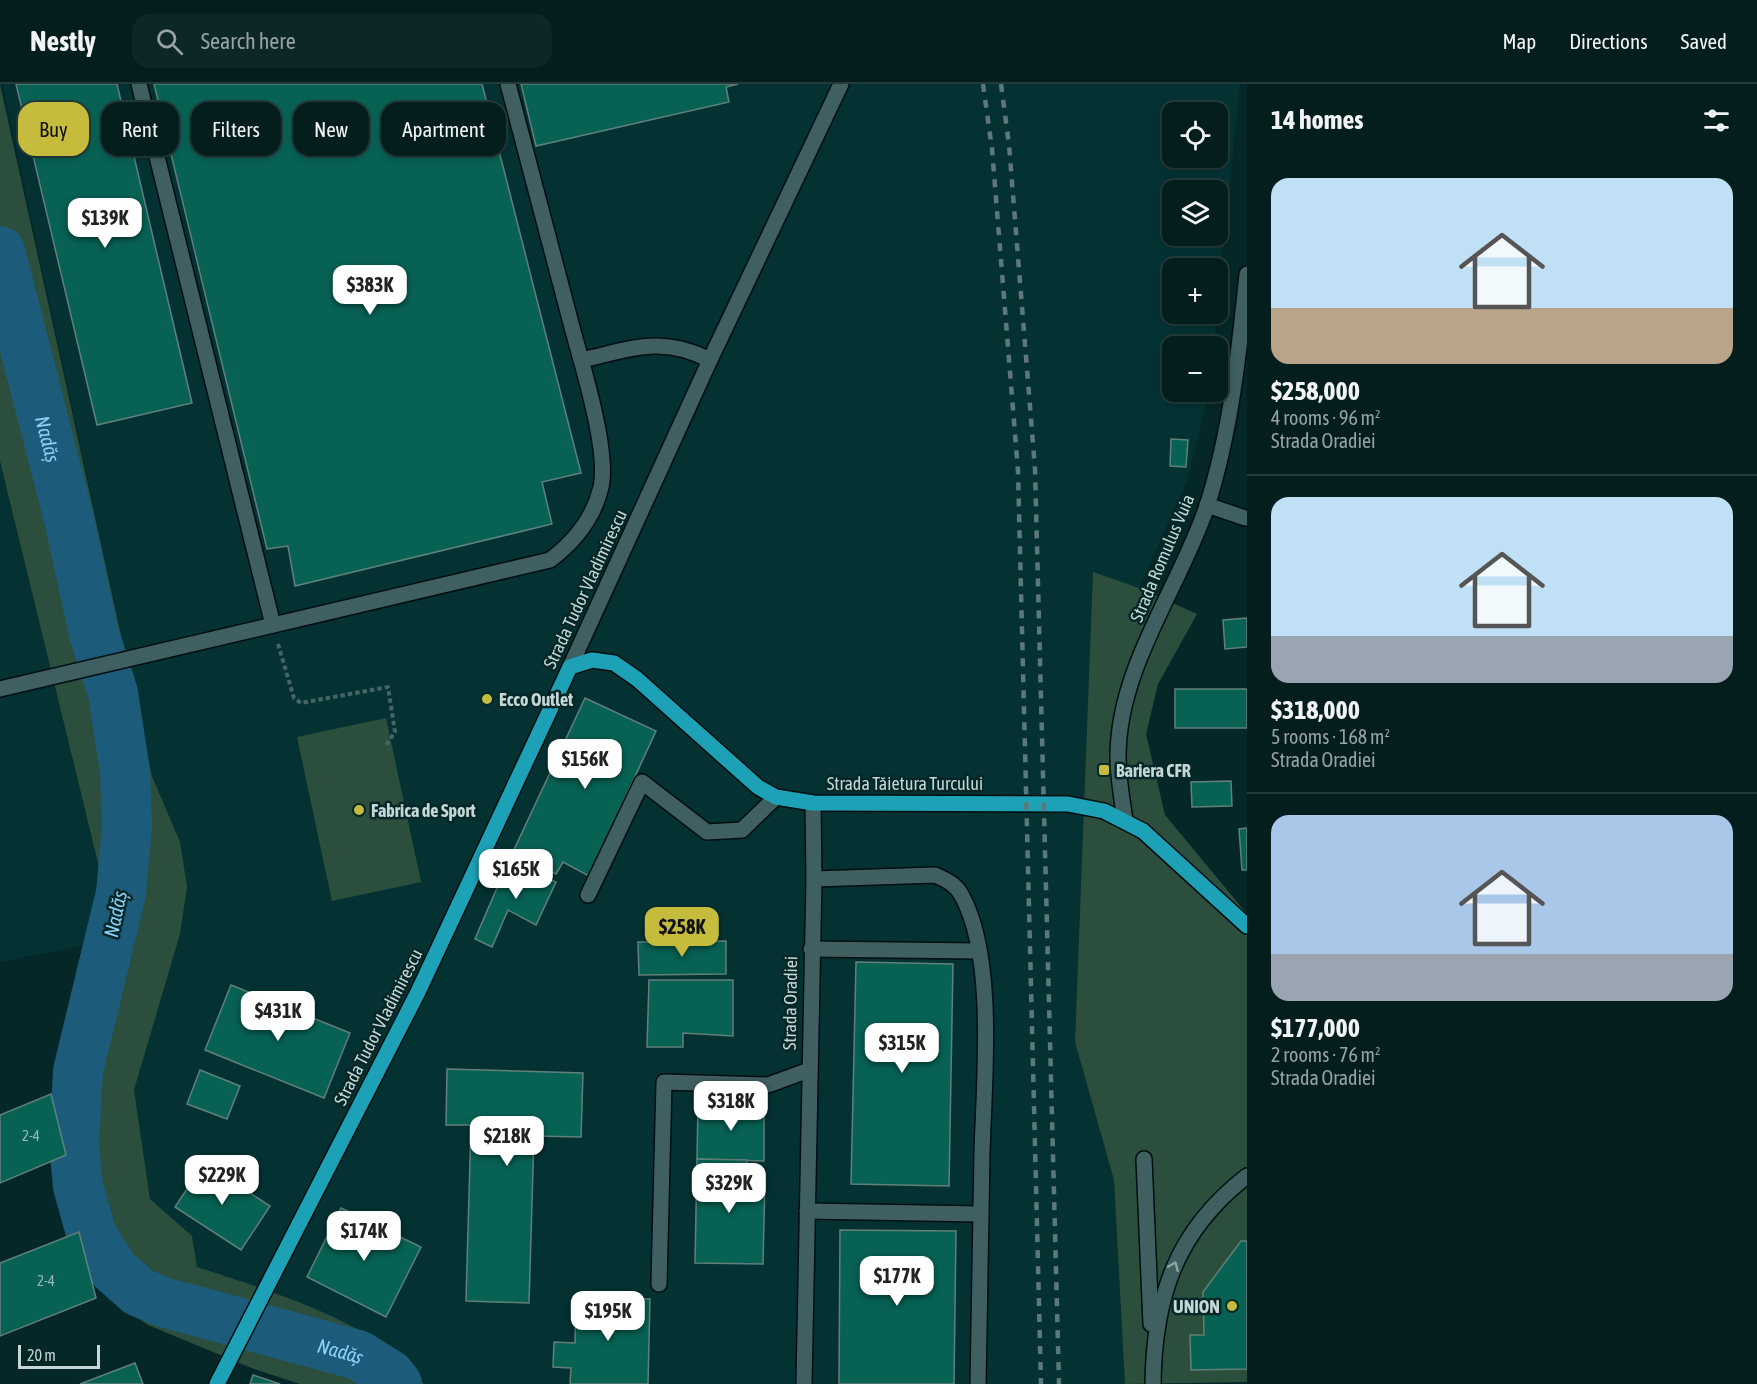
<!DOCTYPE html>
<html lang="en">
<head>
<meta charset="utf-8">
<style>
	body { margin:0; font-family:"Asap Condensed",sans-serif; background:#0d2626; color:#f1f3f6; height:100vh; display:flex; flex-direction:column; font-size:22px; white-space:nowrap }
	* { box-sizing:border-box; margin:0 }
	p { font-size:20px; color:#97a2a4 }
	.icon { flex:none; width:33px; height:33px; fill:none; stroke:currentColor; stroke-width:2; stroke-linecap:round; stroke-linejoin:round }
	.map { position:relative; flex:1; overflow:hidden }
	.panel { display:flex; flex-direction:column; background:#041d1d; width:510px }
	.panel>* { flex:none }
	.guide { position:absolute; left:18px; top:18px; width:570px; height:54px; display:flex; gap:12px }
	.fabs { position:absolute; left:1162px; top:18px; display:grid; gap:12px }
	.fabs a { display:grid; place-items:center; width:66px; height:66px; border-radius:12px; background:#041d1d; box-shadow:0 3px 9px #0003,0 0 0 2px #253b3b; font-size:30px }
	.scale { position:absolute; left:18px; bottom:15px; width:82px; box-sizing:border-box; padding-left:6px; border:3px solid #c5d6d6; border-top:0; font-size:16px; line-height:21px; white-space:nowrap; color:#c5d6d6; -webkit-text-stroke:4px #052727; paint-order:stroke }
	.price { position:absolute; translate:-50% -51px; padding:0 14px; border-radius:12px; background:#fff; color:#222; font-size:20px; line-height:39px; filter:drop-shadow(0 2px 3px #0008) }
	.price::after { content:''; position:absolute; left:50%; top:36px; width:18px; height:14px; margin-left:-9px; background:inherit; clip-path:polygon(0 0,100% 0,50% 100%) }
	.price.current { background:#c5bc3d; color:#111 }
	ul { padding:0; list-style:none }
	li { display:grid; align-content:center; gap:12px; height:318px; padding:0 24px }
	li+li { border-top:2px solid #253b3b }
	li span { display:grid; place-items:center; height:186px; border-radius:18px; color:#555 }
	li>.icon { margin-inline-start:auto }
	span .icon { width:108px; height:108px; fill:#fffc; stroke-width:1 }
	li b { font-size:26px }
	h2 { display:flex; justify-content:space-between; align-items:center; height:72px; padding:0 24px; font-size:26px }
	.tag { padding:0 21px; border-radius:18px; background:#041d1d; box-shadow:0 3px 9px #0003,0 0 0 2px #253b3b; font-size:21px; line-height:54px }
	.tag.current { background:#c5bc3d; color:#111 }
	header { display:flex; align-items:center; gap:36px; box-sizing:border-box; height:84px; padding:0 30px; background:#041d1d; border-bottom:2px solid #253b3b }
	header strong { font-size:28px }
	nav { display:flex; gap:33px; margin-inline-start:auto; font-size:21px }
	.search { width:420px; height:54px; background:#0d2626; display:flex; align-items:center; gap:15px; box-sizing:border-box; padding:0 21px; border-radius:18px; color:#97a2a4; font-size:22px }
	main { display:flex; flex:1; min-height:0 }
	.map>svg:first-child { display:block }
	.built { fill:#043233; fill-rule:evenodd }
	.green { fill:#2c4f3d }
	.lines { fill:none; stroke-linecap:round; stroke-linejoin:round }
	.river { stroke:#1c5b79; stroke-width:50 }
	.building { fill:#076254; stroke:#618079; stroke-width:1.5 }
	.minor-casing { stroke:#000e0f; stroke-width:18 }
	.major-casing { stroke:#000e0f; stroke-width:18 }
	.path { stroke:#476363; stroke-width:4; stroke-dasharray:4.5 3; stroke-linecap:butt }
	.minor { stroke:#3f5f60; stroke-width:15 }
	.major { stroke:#1ca1b6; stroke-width:15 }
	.rail { stroke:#5e7878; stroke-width:4.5; stroke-dasharray:8 8; stroke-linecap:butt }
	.oneway { stroke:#8fa6a7 }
	.poi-dot { fill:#c5bc3d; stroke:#052727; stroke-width:2 }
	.labels { text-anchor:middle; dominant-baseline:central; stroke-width:5; stroke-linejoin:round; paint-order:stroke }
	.number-label { font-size:15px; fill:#96b9b6 }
	.street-label { font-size:18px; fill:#c5d6d6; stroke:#052727 }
	.poi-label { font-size:18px; font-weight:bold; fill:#c5d6d6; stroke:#052727; text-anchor:start }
	.water-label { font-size:20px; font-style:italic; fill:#8acff5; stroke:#052727 }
</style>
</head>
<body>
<header>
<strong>Nestly</strong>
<div class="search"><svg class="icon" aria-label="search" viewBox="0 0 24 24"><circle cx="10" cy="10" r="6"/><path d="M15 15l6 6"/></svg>Search here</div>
<nav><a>Map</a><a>Directions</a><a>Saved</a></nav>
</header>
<main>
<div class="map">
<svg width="1247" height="1300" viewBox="0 0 1247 1300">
	<rect width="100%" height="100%" fill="#052727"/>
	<g class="built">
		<path d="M2 0H1240L1218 220V184H1173V230H1217L1214 262H1173V308H1209L1187 397 1139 504 1093 489 1075 958 1114 1096 1125 1300H424L404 1276 243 1198 197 1183 192 1152 150 1115 134 1006 180 850V758L152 692ZM1173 28H1218V74H1173ZM1173 106H1218V152H1173Z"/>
		<path d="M0 377 100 787 87 861 0 878Z"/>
	</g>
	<g class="green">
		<path d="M0 0 152 692 180 758 187 803 180 850 134 1006 150 1115 192 1152 197 1183C262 1204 351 1232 403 1275 411 1282 417 1292 424 1300H300L254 1285 148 1241 99 1206 73 1170 59 1112 55 1057 62 986 75 908 87 861 100 787 0 377Z"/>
		<path d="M1093 488 1139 504 1197 530 1158 600 1146 650 1165 731 1247 830V1298L1125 1300 1114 1096 1075 958Z"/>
		<path d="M386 634 421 798 332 817 297 653Z"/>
	</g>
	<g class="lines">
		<path class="river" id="s1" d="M0 167 70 439 94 550 113 609 125 688 127 742 121 809 78 987 74 1060 78 1102 91 1149 113 1185 139 1208 163 1218 358 1271 390 1291 397 1300"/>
	</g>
	<g class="building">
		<path d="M16 0H117L192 319 97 341Z"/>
		<path d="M154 0H482L581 389 542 398 552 440 295 502 288 462 267 465Z"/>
		<path d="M521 0H738L726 3 729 18 536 62Z"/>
		<path d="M1174 230H1193V235L1175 236Z"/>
		<path d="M1171 355 1188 356 1186 383 1170 382Z"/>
		<path d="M1247 534V563L1225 565 1223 536Z"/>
		<rect x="1175" y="605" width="72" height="39"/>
		<path d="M585 614 656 647 589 792 563 778 556 790 512 770Z"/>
		<path d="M1231 697 1232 722 1192 723 1191 698Z"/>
		<path d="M1247 744V786H1242L1239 745Z"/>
		<path d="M509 776 556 798 536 841 508 826 492 863 475 855Z"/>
		<path d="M726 857V890L639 891 638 858Z"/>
		<path d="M856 878 953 880 949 1102 851 1100Z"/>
		<path d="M649 896H733V952L683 949V963H647Z"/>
		<path d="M231 901 350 949 324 1014 205 966Z"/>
		<path d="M447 985 583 989 581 1053 534 1052 529 1219 466 1217 471 1041H446Z"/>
		<path d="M200 986 240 1002 227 1035 187 1020Z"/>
		<path d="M51 1010 66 1071 0 1099V1031Z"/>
		<path d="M698 1020 764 1021V1077L697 1075Z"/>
		<path d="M697 1075 747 1076V1094L765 1095 763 1180 695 1179Z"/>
		<path d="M204 1079 270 1122 241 1166 175 1123Z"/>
		<path d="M341 1124 421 1163 386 1233 307 1193Z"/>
		<path d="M840 1146 956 1147 954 1300H839Z"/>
		<path d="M79 1148 96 1214 0 1252V1179Z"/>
		<path d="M1241 1157H1247V1285L1191 1286 1190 1251H1204L1203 1208Z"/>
		<path d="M576 1213 650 1215 648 1300H570L571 1284 553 1283 554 1258 575 1259Z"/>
		<path d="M135 1279 143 1300H80Z"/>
		<path d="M253 1291 280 1300H250Z"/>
	</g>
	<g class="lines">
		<g class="minor-casing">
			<g id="minor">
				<path d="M139 0 273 541"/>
				<path d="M581 276C632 265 661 251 710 276"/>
				<path d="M1207 421 1245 434"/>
				<path d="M570 583 710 276 841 0"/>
				<path d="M0 605 550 476C574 458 594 433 601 403 609 368 583 283 573 247 551 165 530 82 508 0"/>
				<path d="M1125 736C1122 715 1118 694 1118 673 1118 583 1179 505 1207 422 1231 347 1239 268 1247 190"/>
				<path d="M814 795 935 791C946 796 956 800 962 812 996 874 984 998 982 1068 981 1146 980 1223 978 1300"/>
				<path d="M588 811 642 698 707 748 742 746 776 713"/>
				<path d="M811 865 978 867"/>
				<path d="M1144 1075 1151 1240"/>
				<path d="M807 1127 981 1130"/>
				<path d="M659 1200 664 998 768 1001 809 986"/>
				<path d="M804 1300 814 795 813 719"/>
				<path d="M1153 1300C1154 1213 1176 1147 1247 1092"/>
			</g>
		</g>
		<g class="major-casing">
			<path id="major" d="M217 1300 418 908 570 583 592 576 614 579 637 595 758 703 776 713 813 719 1068 720 1104 727 1143 747 1247 842"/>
		</g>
		<path class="path" d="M278 560 294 614 301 619 388 603 395 648 385 663"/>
		<use href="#minor" class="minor"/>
		<use href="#major" class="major"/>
		<g class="rail">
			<path d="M983 0 992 65 1018 387 1041 1300"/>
			<path d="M1001 0 1009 61 1035 385 1059 1300"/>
		</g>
	</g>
	<defs><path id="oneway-chevron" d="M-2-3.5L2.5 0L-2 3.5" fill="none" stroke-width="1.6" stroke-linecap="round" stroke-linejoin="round" transform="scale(1.5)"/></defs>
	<use class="oneway" href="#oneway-chevron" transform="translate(1174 1182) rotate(-67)"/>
	<g class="poi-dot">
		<circle cx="487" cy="615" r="6"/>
		<rect x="1098" y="680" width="12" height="12" rx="3"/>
		<circle cx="359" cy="726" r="6"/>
		<circle cx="1232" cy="1222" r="6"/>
	</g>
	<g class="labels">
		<g class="number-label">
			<text x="31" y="1051">2-4</text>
			<text x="46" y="1196">2-4</text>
		</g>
		<g class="street-label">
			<text transform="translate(1162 474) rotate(-67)">Strada Romulus Vuia</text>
			<text transform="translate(585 505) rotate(-65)">Strada Tudor Vladimirescu</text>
			<text x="905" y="699">Strada Tăietura Turcului</text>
			<text transform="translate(790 919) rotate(-89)">Strada Oradiei</text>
			<text transform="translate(378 943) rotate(-63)">Strada Tudor Vladimirescu</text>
		</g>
		<g class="poi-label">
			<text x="499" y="615">Ecco Outlet</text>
			<text x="1116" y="686">Bariera CFR</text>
			<text x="371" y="726">Fabrica de Sport</text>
			<text x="1220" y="1222" text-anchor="end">UNION</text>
		</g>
		<g class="water-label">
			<text stroke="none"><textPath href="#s1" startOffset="194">Nadăș</textPath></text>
			<text transform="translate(115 830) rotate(-78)">Nadăș</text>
			<text stroke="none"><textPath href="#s1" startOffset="1292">Nadăș</textPath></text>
		</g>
	</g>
</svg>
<div class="fabs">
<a><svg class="icon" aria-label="locate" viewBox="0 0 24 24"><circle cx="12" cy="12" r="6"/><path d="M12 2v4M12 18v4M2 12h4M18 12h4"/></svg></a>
<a><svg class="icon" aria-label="layers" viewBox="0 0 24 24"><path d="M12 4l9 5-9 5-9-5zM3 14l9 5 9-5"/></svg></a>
<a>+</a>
<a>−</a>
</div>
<div class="scale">20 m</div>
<b class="price" style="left:105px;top:165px">$139K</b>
<b class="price" style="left:370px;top:232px">$383K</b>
<b class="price" style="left:585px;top:706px">$156K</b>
<b class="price" style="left:516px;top:816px">$165K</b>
<b class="price current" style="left:682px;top:874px">$258K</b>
<b class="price" style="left:278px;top:958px">$431K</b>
<b class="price" style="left:902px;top:990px">$315K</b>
<b class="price" style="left:731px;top:1048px">$318K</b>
<b class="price" style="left:507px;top:1083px">$218K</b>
<b class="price" style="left:222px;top:1122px">$229K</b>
<b class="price" style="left:729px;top:1130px">$329K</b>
<b class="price" style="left:364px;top:1178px">$174K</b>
<b class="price" style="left:897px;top:1223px">$177K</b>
<b class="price" style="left:608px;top:1258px">$195K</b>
<div class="guide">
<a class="tag current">Buy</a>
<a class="tag">Rent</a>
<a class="tag">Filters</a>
<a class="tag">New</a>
<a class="tag">Apartment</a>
</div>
</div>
<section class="panel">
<h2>14 homes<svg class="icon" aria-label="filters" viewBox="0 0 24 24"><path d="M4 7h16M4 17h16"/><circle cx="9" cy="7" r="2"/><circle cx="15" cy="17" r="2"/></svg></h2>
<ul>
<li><span style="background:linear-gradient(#bfe0f5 70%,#b9a48a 0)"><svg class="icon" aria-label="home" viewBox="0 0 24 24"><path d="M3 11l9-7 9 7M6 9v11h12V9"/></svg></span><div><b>$258,000</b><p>4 rooms · 96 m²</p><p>Strada Oradiei</p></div></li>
<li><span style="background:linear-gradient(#bfe0f5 75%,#9aa5b1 0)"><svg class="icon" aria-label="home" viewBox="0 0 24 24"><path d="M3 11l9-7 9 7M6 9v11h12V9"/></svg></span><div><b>$318,000</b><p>5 rooms · 168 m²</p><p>Strada Oradiei</p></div></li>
<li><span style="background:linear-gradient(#a9c7e8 75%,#9aa5b1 0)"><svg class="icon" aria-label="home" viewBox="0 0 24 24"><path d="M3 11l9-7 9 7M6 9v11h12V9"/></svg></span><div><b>$177,000</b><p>2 rooms · 76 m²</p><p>Strada Oradiei</p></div></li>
</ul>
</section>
</main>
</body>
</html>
